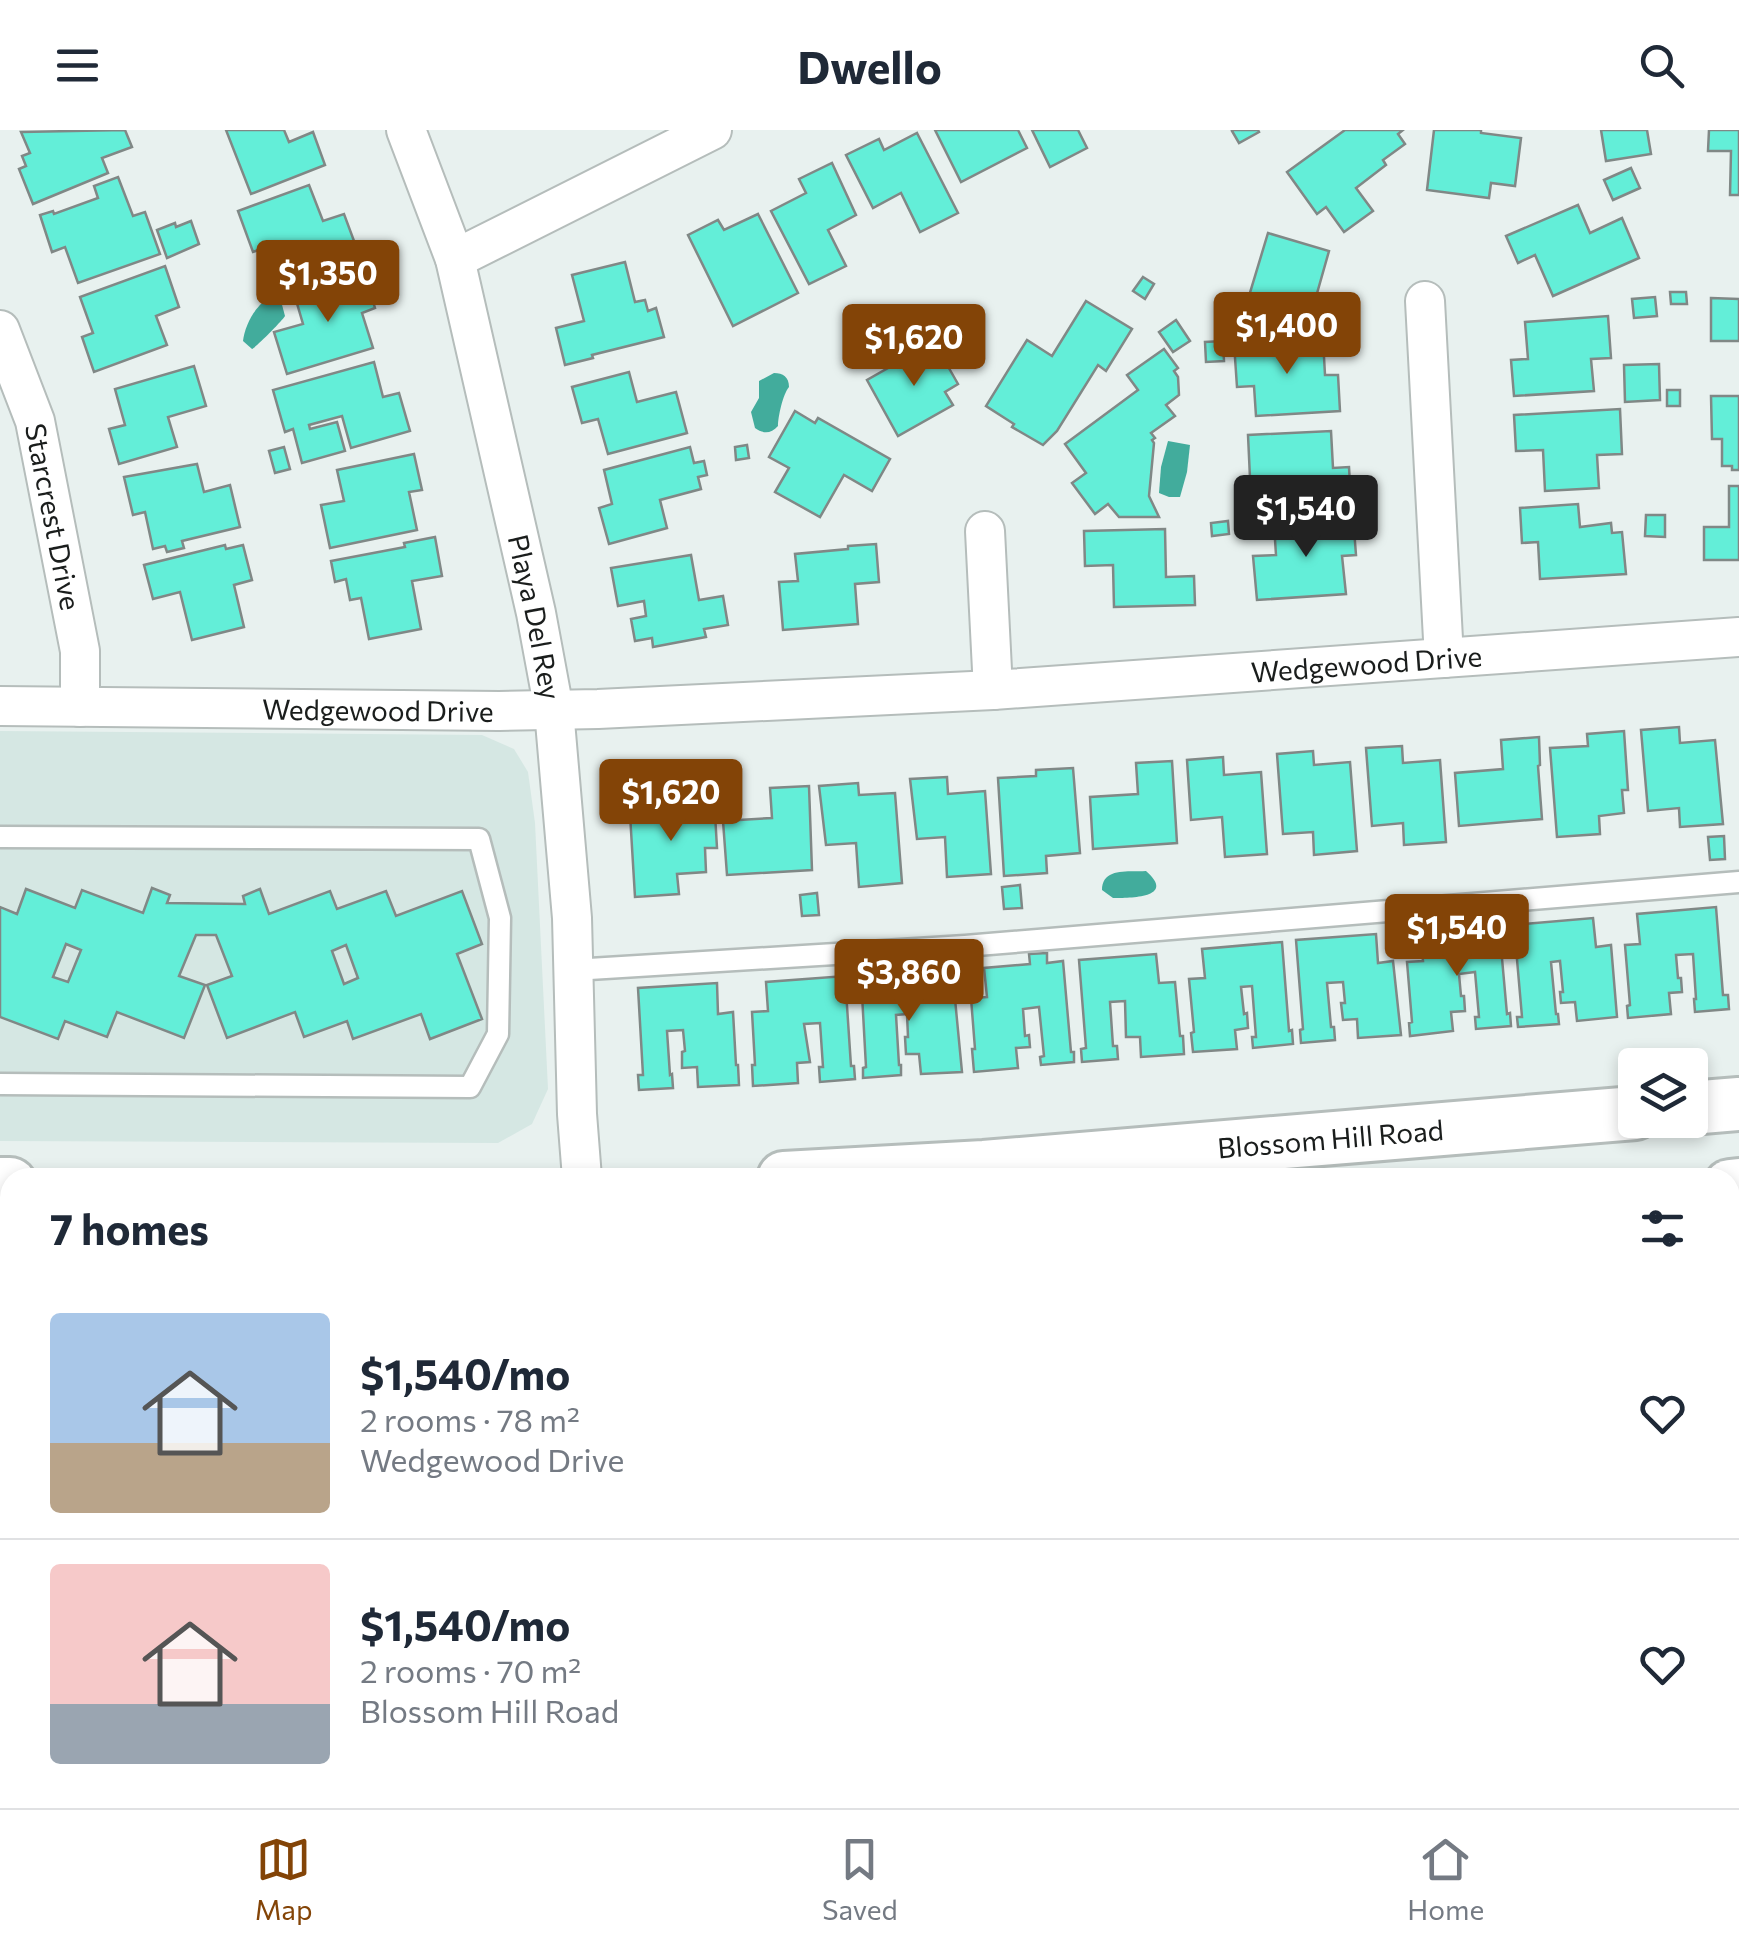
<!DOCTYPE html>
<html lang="en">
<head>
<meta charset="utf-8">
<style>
	body { margin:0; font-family:Commissioner,sans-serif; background:#f2f2f3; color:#1f2937; height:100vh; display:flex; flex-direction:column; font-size:38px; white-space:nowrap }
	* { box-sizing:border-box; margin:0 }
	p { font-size:32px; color:#747a83 }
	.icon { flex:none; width:55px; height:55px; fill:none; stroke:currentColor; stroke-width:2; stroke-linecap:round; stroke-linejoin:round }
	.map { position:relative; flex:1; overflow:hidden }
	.sheet { position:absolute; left:0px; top:1038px; width:1740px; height:642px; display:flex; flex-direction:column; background:#fff; border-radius:30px 30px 0 0; box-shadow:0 5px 15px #0003 }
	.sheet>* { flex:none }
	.fabs { position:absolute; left:1618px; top:918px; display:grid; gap:20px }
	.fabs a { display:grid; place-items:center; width:90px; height:90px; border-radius:10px; background:#fff; box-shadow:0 5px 15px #0003; font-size:50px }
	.price { position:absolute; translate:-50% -85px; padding:0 22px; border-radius:10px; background:#834407; color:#fff; font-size:32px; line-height:65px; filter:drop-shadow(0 2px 5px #0008) }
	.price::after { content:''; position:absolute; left:50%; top:60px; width:30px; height:22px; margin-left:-15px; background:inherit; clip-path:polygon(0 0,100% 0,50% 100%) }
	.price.selected { background:#222; color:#fff }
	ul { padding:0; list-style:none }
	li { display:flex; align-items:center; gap:30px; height:250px; padding:0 50px }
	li+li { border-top:2px solid #e0e1e3 }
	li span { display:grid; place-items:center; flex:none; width:280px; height:200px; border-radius:10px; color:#555 }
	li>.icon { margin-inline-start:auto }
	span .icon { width:120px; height:120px; fill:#fffc; stroke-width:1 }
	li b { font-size:42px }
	h2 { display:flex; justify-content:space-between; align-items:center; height:120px; padding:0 50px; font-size:42px }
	header { display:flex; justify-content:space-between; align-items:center; height:130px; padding:0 50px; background:#fff; font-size:45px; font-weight:700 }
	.menu { display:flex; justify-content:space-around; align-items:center; height:140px; border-top:2px solid #e0e1e3; background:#fff; font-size:28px; color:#747a83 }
	.menu a { display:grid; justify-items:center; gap:5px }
	.menu .selected { color:#834407 }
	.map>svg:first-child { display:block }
	.built { fill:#d5e7e3 }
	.water { fill:#42ac9c }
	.building { fill:#63eed8; stroke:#808886; stroke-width:2.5; fill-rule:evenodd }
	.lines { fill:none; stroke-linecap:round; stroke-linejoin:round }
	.lane-casing { stroke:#b5bdbb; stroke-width:25 }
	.street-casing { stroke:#b5bdbb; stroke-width:42 }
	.secondary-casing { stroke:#b5bdbb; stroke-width:58 }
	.lane { stroke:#fff; stroke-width:20 }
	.street { stroke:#fff; stroke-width:38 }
	.secondary { stroke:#fff; stroke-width:52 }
	.labels { text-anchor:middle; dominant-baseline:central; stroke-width:9; stroke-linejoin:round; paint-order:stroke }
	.street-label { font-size:28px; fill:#1a1d1c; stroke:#e8f1ef }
</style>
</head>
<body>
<header><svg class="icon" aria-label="menu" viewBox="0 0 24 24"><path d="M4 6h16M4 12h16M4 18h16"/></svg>Dwello<svg class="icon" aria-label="search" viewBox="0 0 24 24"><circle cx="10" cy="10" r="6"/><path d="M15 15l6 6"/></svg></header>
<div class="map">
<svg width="1739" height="1678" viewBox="0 0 1739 1678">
	<rect width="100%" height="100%" fill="#e8f1ef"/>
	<path class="built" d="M0 601 482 605 514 619 528 642 535 693 548 959 532 994 498 1013 0 1011Z"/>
	<g class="water">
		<path d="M272 166 281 171 285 186C282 191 256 217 252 219L243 211C245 194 256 174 272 166Z"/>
		<path d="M774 243C783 243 789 247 789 257 783 264 778 287 778 296 771 304 763 304 755 298L751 282 759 268V251Z"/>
		<path d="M1168 311 1190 315 1187 342 1180 367H1169L1159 363 1161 337Z"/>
		<path d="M1146 741C1177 768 1130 768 1113 768L1102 760C1102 737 1129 742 1146 741Z"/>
	</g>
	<g class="building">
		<path d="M125 0 132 17 102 28 108 43 33 74 19 39 26 36 22 26 30 23 21 2Z"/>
		<path d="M226 0H284L289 12 313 2 325 35 251 64Z"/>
		<path d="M935 0H1018L1027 18 961 52Z"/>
		<path d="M1032 0H1078L1087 18 1050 37Z"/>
		<path d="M1234 0H1258L1259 2 1239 13 1232 1Z"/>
		<path d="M1345 0H1403L1398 4 1405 14 1383 30 1386 35 1356 58 1373 81 1344 102 1326 77 1317 84 1287 42Z"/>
		<path d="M1434 0H1481V3L1521 8 1515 56 1491 53 1489 68 1427 60Z"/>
		<path d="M1601 0H1647L1651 24 1606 31Z"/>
		<path d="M1709 0H1739V65H1730L1731 21H1708Z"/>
		<path d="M917 3 958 83 920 102 901 63 873 78 846 25 879 9 884 20Z"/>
		<path d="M832 33 856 85 828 100 846 136 809 154 771 81 806 63 799 49Z"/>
		<path d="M1631 38 1640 58 1613 70 1604 50Z"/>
		<path d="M118 47 133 86 145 82 160 124 78 153 65 117 52 122 40 85 53 81 54 84 98 68 94 56Z"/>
		<path d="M309 55 323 91 344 84 357 119 271 149 261 119 253 122 238 81Z"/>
		<path d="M1578 75 1590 103 1622 88 1639 128 1553 166 1535 125 1518 133 1506 106Z"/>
		<path d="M758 84 798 163 733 196 688 105 718 90 724 100Z"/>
		<path d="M191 91 199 114 167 128 157 100 175 93 176 97Z"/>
		<path d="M1268 103 1329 121 1312 181 1296 177 1293 190 1246 176Z"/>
		<path d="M625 132 635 172 645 170 648 181 656 178 664 207 592 225 593 228 565 235 556 198 584 191 572 145Z"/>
		<path d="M165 136 179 177 156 186 167 215 94 242 82 207 93 203 80 167Z"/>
		<path d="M364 142 375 178 362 183 373 218 287 244 274 202 303 194 296 170 310 166 308 159Z"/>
		<path d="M1143 147 1154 154 1145 169 1133 161Z"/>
		<path d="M1670 162H1686L1687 174H1671Z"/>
		<path d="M1655 167 1657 186 1634 188 1632 169Z"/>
		<path d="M1711 168 1739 169V211H1711Z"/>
		<path d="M1086 171 1132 199 1106 241 1098 235 1057 301 1043 315 1012 297 1014 294 986 276 1027 210 1052 226Z"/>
		<path d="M1608 186 1611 228 1591 229 1594 261 1514 266 1511 230 1528 229 1525 192Z"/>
		<path d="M1176 190 1190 211 1173 222 1159 202Z"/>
		<path d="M1323 209 1325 245H1338L1340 281 1256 286 1254 256 1237 257 1234 213Z"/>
		<path d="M1223 211 1224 231 1206 232 1205 212Z"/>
		<path d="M934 212 958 254 945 262 953 275 898 306 867 250Z"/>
		<path d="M1164 219 1178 238 1174 241 1178 247 1179 265 1166 275 1175 286 1151 303 1155 308 1152 310 1154 313 1149 366 1159 387H1119L1108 374 1095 384 1072 353 1086 343 1065 314 1138 260 1127 245Z"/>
		<path d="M374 232 383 267 399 263 410 301 351 318 342 286 309 295 310 299 337 292 345 321 302 333 293 299 285 302 273 260Z"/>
		<path d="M1659 234 1660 270 1625 272 1624 235Z"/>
		<path d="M194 236 206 276 168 287 177 317 119 334 109 299 125 295 115 259Z"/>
		<path d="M629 242 637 272 676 262 687 303 608 324 598 289 582 293 572 257Z"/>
		<rect x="1667" y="260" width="13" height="16"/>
		<path d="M1711 266H1739V340H1732V336H1722V309H1712Z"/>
		<path d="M1620 279 1622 324 1597 325 1599 358 1545 361 1543 320 1516 321 1514 285Z"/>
		<path d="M795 281 815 293 818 288 890 329 872 361 844 345 820 387 775 362 789 338 769 327Z"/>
		<path d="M1331 301 1333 338 1349 337 1351 372 1275 377 1274 347 1250 348 1248 305Z"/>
		<path d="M747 315 749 328 736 330 735 317Z"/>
		<path d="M284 317 290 339 275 343 269 321Z"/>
		<path d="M690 317 694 333 704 331 707 345 698 347 701 359 660 370 667 398 609 414 599 378 612 374 604 340Z"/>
		<path d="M414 324 422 360 409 362 417 400 330 418 321 375 344 371 337 340Z"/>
		<path d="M197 334 204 362 230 355 240 397 182 411 184 418 167 422 165 416 153 419 145 382 133 385 124 347Z"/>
		<path d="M1729 356H1739V430H1704V397H1729Z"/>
		<path d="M1578 374 1580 397 1611 393 1612 403 1622 402 1626 444 1540 449 1538 412 1522 413 1520 378Z"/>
		<path d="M1646 385H1665V407L1645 406Z"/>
		<path d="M1353 386 1356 425 1342 426 1346 464 1257 470 1253 426 1276 425 1274 394Z"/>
		<path d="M1228 391 1229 404 1212 406 1211 393Z"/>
		<path d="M1165 399 1166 447 1194 446 1195 475 1114 477 1113 435 1085 436 1084 401Z"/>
		<path d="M435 407 442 446 412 451 421 499 369 509 361 468 350 470 346 449 335 452 331 431 405 417 404 413Z"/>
		<path d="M876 414 879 452 855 454 858 494 783 500 779 452 798 451 795 424 848 419V416Z"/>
		<path d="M225 415 226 419 243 415 252 450 234 455 244 497 192 510 180 462 153 469 144 435Z"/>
		<path d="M691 425 699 470 723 466 728 495 704 499 706 507 653 517 652 508 635 511 631 489 646 486 644 471 618 476 611 438Z"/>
		<path d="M1679 597 1680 613 1715 610 1723 694 1680 697 1679 678 1648 681 1641 600Z"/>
		<path d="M1624 601 1628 660H1622L1624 683 1599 686 1600 704 1557 707 1550 618 1588 616 1587 604Z"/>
		<path d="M1539 607 1540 635 1538 636 1542 689 1459 696 1455 643 1503 639 1501 610Z"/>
		<path d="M1402 616 1403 633 1440 630 1446 712 1404 715 1403 693 1372 696 1366 618Z"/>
		<path d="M1313 621 1314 635 1350 632 1357 721 1314 725 1313 702 1283 704 1277 624Z"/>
		<path d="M1223 627 1224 645 1261 642 1267 724 1225 727 1222 687 1191 690 1187 630Z"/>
		<path d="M1172 631 1177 713 1093 719 1090 667 1138 664 1136 633Z"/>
		<path d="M1073 638 1080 723 1046 726 1047 743 1004 746 998 648 1036 646V640Z"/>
		<path d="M947 647 948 664 985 661 991 744 947 747 945 707 917 709 910 649Z"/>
		<path d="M858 653 859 665 895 663 902 753 859 757 856 713 826 715 819 656Z"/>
		<path d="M809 656 812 740 727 745 723 691 772 688 770 658Z"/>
		<path d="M704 662 705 681 702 682 703 686 715 684 717 718H705L706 742 677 744 679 764 635 767 630 684 666 682 665 665Z"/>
		<path d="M1724 706 1725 729 1710 730 1708 707Z"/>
		<path d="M1020 755 1022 778 1004 779 1002 757Z"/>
		<path d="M152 758 170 765 167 773 245 774 243 766 260 759 269 784 330 761 337 779 386 761 396 786 462 761 482 814 457 824 482 889 430 909 421 884 353 909 347 891 304 907 295 882 227 908 207 855 232 846 216 805H196L179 846 205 855 184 908 117 882 107 907 65 891 58 909 0 887V777L17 784 26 759 75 778 82 760 143 783ZM66 814 81 820 68 852 53 847ZM346 815 358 848 344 854 332 821Z"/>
		<path d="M817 763 819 785 802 786 800 765Z"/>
		<path d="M1716 777 1723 865H1728L1729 879 1695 882 1694 869H1696L1693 824 1676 825 1678 848H1681L1682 862 1669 863 1671 884 1628 888 1627 876 1630 875 1625 815 1640 814 1637 784Z"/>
		<path d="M1593 788 1596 817 1611 815 1617 887 1577 891 1575 872 1561 873 1560 862H1563L1560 831 1551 832 1556 884H1558L1559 894 1518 897 1517 887H1522L1514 795Z"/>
		<path d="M1499 795 1507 884 1510 883 1511 896 1476 899 1475 887H1479L1475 842 1459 844 1461 866H1464L1465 881 1451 882 1453 901 1410 906 1409 893 1412 892 1407 832 1423 831 1420 802Z"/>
		<path d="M1376 804 1378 833 1393 831 1401 905 1358 908 1357 889 1343 890 1341 873H1345L1343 852 1327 853 1331 897H1334L1335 910 1301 913 1300 900 1303 899 1296 810Z"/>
		<path d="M1282 812 1289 901 1292 900 1293 914 1253 918 1252 907H1256L1252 856 1241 857 1244 884 1247 883 1248 898 1235 900 1237 919 1193 922 1191 903 1194 902 1189 849 1205 848 1202 819Z"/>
		<path d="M1047 823V833L1063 831 1071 922H1074V932L1041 935 1040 927 1044 926 1039 877 1023 879 1025 906 1029 905 1030 917 1016 918 1018 938 974 942 972 919H975L971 868 987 867 984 838 1030 834 1029 824Z"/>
		<path d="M1156 824 1159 853 1175 852 1180 906H1183L1184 924 1141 927 1140 907H1126L1125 871 1110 872 1113 916H1117L1118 929 1082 932 1081 919 1086 918 1079 830Z"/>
		<path d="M938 841 940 871 955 869 962 942 921 944 919 924H906L905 907H908L907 884 896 885 899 935H901V945L863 948V938L866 937 861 846Z"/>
		<path d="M845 846 851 936H854L855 949 820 952 819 937H823L820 893 804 894 810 932 797 933 798 953 753 956 752 935H755L752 882 768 881 766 852Z"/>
		<path d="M717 853 718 884 733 882 736 935H738L739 955 698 957 697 937 682 938V922L685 921 683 900 667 901 670 945 672 944 673 958 639 960 638 945H643L638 858Z"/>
		<path d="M1730 1301 1739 1305V1316L1730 1338Z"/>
		<path d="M1739 1366V1407L1730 1403V1384Z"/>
		<path d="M1730 1510 1739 1512V1604L1730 1601Z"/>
		<path d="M10 1662V1670H128L127 1678 84 1675 83 1678H29L8 1675Z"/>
		<path d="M534 1670H547L566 1678H531Z"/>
		<path d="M1391 1670H1467L1466 1678H1348V1672L1391 1675Z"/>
	</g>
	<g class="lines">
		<g class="lane-casing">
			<g id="lane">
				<path d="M0 707 479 709 500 788 498 904 470 957 0 954"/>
				<path d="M573 840 965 816 1739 752"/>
				<path d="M0 1399 10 1400"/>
				<path d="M0 1525 10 1490"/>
				<path d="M1508 1678 1509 1670"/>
			</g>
		</g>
		<g class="street-casing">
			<g id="street">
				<path id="s1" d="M406 0 455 129 536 483 554 580 572 788 577 984 582 1048"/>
				<path d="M455 129 712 0"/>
				<path d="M1425 171 1444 528"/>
				<path id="s2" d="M0 200 35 291 80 521V577"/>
				<path d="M985 401 993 560"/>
				<path id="s3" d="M0 576 499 581 598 579 993 560 1739 507"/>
				<path d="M248 1670 263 1678"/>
				<path d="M1676 1670 1691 1678"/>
				<path d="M447 1678 454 1670"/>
				<path d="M1265 1678V1670"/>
			</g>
		</g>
		<g class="secondary-casing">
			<g id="secondary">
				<path d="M1690 978 1739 974"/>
				<path id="s4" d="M784 1048 984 1037 1635 983"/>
				<path d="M0 1054H10"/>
				<path d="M1730 1056 1739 1055"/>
				<path d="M0 1136H10"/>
			</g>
		</g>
		<use href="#lane" class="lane"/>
		<use href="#street" class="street"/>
		<use href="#secondary" class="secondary"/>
	</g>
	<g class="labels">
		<g class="street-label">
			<text stroke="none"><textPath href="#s2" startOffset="195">Starcrest Drive</textPath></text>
			<text stroke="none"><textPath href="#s1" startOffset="505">Playa Del Rey</textPath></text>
			<text stroke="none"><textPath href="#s3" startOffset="1368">Wedgewood Drive</textPath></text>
			<text stroke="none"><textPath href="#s3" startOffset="378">Wedgewood Drive</textPath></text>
			<text stroke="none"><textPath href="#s4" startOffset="548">Blossom Hill Road</textPath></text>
		</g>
	</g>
</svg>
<div class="fabs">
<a><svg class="icon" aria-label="layers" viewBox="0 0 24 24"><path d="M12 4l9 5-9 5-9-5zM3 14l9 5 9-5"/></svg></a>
</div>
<b class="price" style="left:328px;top:195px">$1,350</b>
<b class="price" style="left:1287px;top:247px">$1,400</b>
<b class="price" style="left:914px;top:259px">$1,620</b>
<b class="price selected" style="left:1306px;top:430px">$1,540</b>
<b class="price" style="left:671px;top:714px">$1,620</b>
<b class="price" style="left:1457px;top:849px">$1,540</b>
<b class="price" style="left:909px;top:894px">$3,860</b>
<section class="sheet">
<h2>7 homes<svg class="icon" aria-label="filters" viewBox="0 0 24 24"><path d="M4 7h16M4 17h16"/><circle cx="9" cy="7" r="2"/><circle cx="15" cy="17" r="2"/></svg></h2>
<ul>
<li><span style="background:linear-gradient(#a9c7e8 65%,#b9a48a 0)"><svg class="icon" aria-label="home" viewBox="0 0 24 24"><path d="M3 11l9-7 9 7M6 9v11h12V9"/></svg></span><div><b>$1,540/mo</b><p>2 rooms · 78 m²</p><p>Wedgewood Drive</p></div><svg class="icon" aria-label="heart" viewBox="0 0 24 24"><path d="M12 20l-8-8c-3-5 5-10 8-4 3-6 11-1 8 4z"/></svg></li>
<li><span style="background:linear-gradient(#f6c9c9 70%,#9aa5b1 0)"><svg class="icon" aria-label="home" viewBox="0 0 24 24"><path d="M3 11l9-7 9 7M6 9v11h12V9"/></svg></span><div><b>$1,540/mo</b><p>2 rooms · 70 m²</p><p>Blossom Hill Road</p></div><svg class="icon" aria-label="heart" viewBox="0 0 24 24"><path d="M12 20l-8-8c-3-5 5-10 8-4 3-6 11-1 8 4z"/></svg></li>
</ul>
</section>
</div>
<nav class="menu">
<a class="selected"><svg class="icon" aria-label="map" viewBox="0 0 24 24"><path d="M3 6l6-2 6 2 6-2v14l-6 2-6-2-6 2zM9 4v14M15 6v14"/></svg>Map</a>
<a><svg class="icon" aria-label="saved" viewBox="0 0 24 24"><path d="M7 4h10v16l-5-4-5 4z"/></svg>Saved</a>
<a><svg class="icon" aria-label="home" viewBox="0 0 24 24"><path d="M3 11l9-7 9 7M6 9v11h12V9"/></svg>Home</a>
</nav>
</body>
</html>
